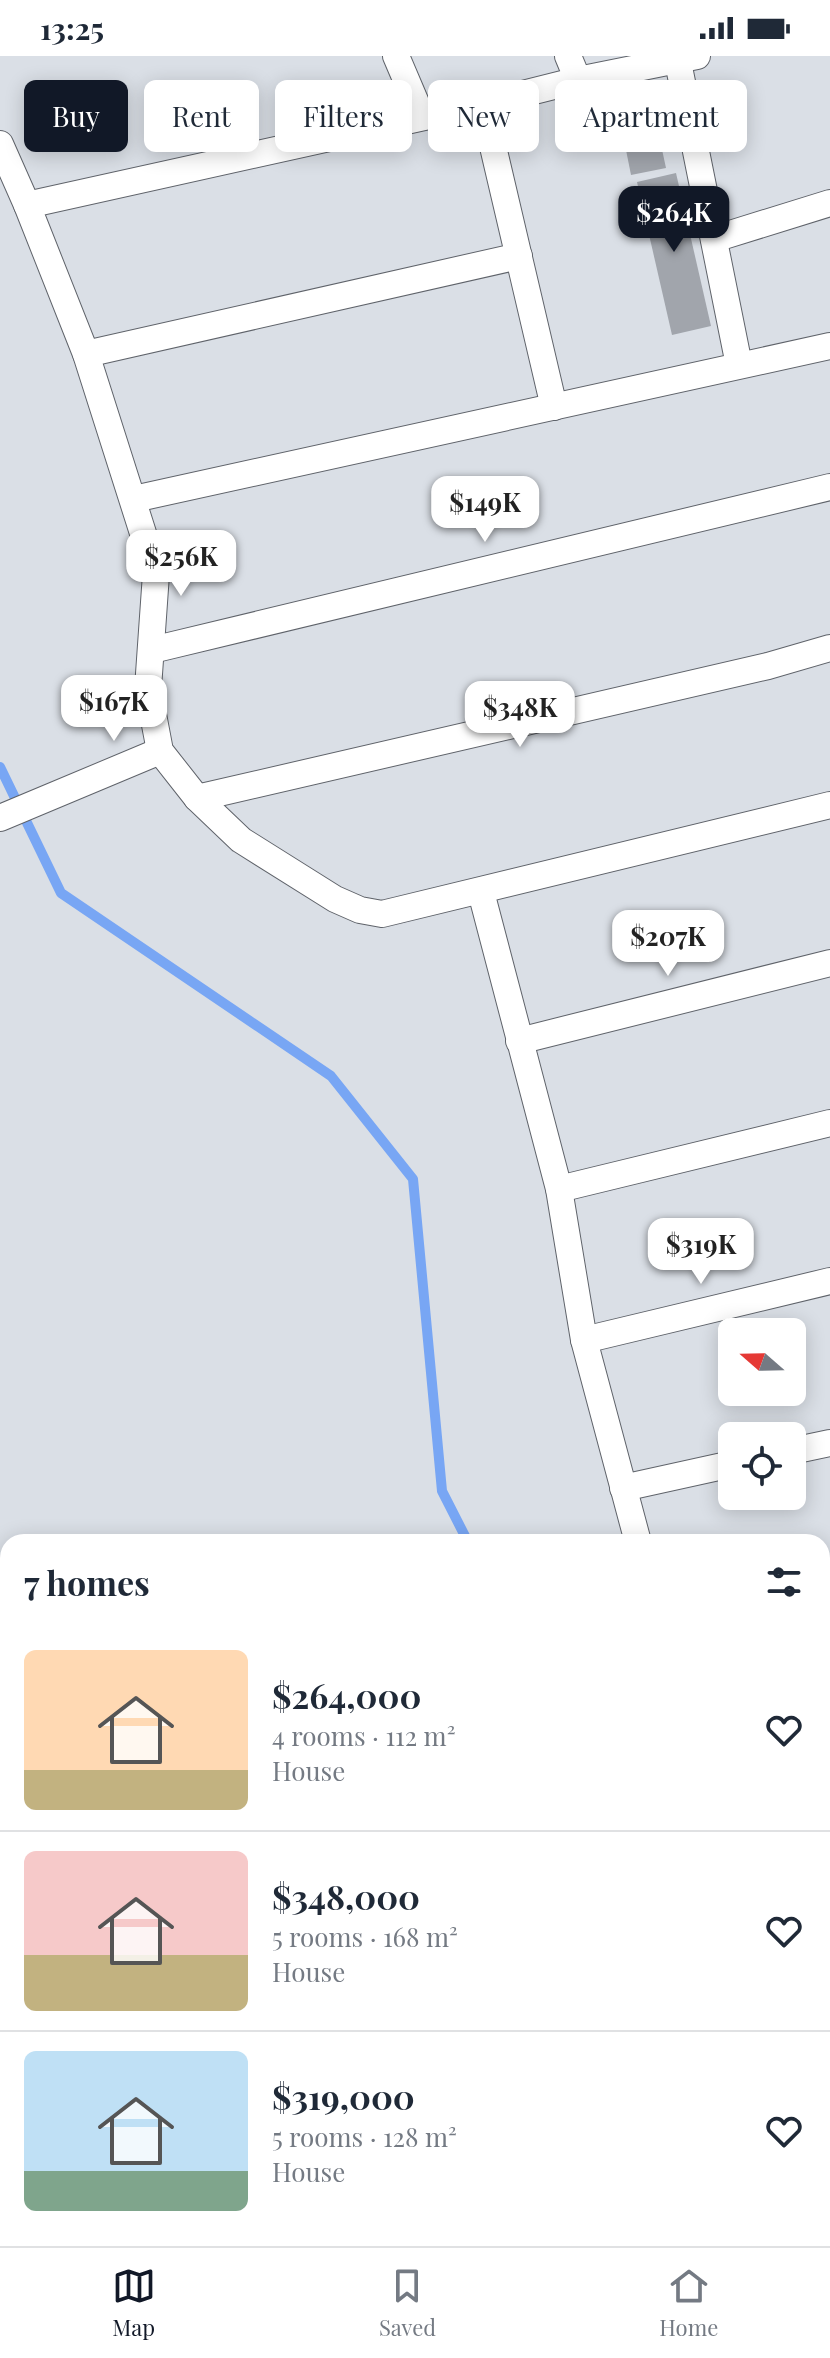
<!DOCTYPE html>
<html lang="en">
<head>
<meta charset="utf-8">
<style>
	body { margin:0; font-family:"Playfair Display",serif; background:#f2f2f3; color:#1f2937; height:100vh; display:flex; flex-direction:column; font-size:30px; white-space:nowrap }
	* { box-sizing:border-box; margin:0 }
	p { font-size:26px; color:#747a83 }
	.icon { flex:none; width:44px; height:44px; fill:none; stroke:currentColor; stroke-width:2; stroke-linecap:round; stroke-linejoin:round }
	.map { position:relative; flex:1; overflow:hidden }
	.side { position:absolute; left:0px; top:1478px; width:830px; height:712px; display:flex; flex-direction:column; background:#fff; border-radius:24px 24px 0 0; box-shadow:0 4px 20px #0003 }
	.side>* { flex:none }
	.hud { position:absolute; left:24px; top:24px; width:782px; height:72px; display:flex; gap:16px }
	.needle { width:52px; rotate:290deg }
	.buttons { position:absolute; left:718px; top:1262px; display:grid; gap:16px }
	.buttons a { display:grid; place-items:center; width:88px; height:88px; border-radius:12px; background:#fff; box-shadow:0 4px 20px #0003; font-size:40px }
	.price { position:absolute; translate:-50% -68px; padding:0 18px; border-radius:16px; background:#fff; color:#222; font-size:26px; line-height:52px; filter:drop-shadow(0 2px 4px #0008) }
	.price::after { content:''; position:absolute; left:50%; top:48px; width:24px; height:18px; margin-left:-12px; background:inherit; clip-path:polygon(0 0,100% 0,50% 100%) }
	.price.active { background:#111827; color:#fff }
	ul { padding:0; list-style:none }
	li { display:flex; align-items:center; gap:24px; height:200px; padding:0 24px }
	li+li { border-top:2px solid #e0e1e3 }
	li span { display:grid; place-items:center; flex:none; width:224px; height:160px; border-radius:12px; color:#555 }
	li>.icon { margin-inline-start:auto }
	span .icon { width:96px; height:96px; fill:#fffc; stroke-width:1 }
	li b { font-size:34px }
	h2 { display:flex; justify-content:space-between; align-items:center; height:96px; padding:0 24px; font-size:34px }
	.tag { padding:0 28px; border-radius:12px; background:#fff; box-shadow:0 4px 20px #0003; font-size:28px; line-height:72px }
	.tag.active { background:#111827; color:#fff }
	.status { display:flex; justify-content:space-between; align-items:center; height:56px; padding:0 40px; background:#fff; direction:ltr }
	.status svg { height:22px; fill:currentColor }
	.tab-bar { display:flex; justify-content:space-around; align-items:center; height:112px; border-top:2px solid #e0e1e3; background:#fff; font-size:22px; color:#747a83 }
	.tab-bar a { display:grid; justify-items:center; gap:4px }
	.tab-bar .active { color:#111827 }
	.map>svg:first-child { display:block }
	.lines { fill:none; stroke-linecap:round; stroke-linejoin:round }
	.stream { stroke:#78a6f4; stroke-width:10 }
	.building { fill:#a1a5ac }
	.street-casing { stroke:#5f636a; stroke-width:28 }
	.street { stroke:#fff; stroke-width:26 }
</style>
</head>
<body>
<div class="status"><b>13:25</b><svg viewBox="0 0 49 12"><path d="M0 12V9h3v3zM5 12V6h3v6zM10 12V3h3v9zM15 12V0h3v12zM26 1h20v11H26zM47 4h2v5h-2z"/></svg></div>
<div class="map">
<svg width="830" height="2190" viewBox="0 0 830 2190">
	<rect width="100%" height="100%" fill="#dadfe6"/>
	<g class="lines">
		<g class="stream">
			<path d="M0 711 61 837 331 1020 413 1123 442 1435 468 1486"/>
			<path d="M529 2190 531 2182"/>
		</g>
	</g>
	<g class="building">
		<path d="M652 47 666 112 631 119 618 54Z"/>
		<path d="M676 117 711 270 672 279 637 126Z"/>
	</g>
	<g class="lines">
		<g class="street-casing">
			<g id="street">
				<path d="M396 0 422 61"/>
				<path d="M568 0 578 24"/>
				<path d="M678 6 739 309"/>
				<path d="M483 48 554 351"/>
				<path d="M0 88 27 149 86 298 156 518 148 632 160 695 197 742 241 784 335 843 360 854 382 858 830 749"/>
				<path d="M27 149 483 48 578 24 697 0"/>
				<path d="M714 183 830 147"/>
				<path d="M86 298 519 200"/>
				<path d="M134 443 830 290"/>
				<path d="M152 594 830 431"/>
				<path d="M197 742 768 610 830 592"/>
				<path d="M0 762 160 695"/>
				<path d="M481 836 559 1133 584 1284 638 1486"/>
				<path d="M519 985 830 907"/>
				<path d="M559 1133 830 1067"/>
				<path d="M584 1284 830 1225"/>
				<path d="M792 1395 830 1387"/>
				<path d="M623 1432 732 1408"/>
				<path d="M822 1826 830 1824"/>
				<path d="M822 1929 830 1969"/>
				<path d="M0 1996 8 1995"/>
				<path d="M822 1996 830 1994"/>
			</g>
		</g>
		<use href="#street" class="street"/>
	</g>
</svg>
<div class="buttons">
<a><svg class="needle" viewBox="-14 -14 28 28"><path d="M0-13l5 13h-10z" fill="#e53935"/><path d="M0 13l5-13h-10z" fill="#747a83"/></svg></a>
<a><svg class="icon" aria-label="locate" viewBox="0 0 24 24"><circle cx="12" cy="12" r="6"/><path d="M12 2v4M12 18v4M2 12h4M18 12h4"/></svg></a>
</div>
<b class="price active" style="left:674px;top:198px">$264K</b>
<b class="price" style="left:485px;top:488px">$149K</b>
<b class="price" style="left:181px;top:542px">$256K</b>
<b class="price" style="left:114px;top:687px">$167K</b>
<b class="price" style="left:520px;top:693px">$348K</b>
<b class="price" style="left:668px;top:922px">$207K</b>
<b class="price" style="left:701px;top:1230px">$319K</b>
<div class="hud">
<a class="tag active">Buy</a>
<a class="tag">Rent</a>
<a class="tag">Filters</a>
<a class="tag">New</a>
<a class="tag">Apartment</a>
</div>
<section class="side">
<h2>7 homes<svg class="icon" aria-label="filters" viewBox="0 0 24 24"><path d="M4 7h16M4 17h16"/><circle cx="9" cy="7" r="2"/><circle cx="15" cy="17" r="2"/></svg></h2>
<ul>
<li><span style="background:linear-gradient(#ffd9b3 75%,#c2b280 0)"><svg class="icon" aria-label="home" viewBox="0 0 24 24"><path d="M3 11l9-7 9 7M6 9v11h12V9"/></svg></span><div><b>$264,000</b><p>4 rooms · 112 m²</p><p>House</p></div><svg class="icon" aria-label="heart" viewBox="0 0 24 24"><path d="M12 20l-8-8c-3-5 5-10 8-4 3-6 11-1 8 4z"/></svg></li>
<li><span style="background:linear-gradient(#f6c9c9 65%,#c2b280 0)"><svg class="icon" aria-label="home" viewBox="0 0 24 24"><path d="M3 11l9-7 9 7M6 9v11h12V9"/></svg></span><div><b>$348,000</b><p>5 rooms · 168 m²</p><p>House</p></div><svg class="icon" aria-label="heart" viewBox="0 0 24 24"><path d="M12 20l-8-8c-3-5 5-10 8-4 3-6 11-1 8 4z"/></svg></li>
<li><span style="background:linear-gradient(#bfe0f5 75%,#7fa58c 0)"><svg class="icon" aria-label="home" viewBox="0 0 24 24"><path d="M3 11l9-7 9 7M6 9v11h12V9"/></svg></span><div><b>$319,000</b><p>5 rooms · 128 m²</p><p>House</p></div><svg class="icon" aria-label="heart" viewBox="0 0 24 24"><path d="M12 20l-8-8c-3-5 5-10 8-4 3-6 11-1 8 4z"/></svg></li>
</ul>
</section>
</div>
<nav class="tab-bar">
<a class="active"><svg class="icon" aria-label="map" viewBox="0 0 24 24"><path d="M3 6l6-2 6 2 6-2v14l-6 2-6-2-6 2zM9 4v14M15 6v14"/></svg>Map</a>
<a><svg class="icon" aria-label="saved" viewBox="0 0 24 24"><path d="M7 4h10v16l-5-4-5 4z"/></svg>Saved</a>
<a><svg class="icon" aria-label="home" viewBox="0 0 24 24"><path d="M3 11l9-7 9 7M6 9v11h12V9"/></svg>Home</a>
</nav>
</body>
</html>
